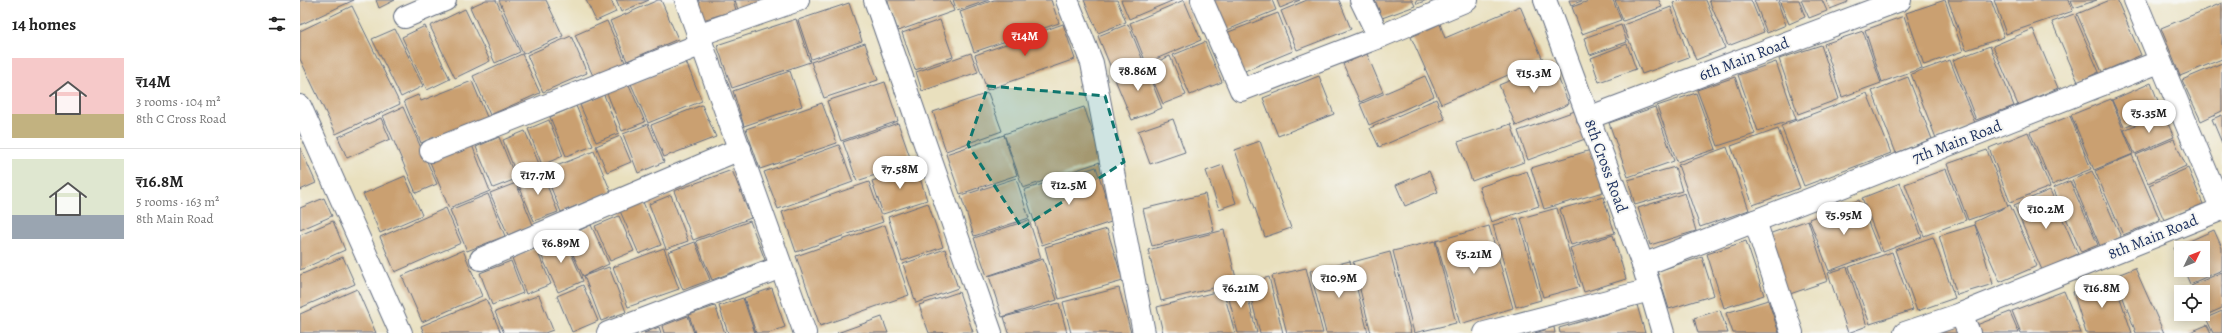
<!DOCTYPE html>
<html lang="en">
<head>
<meta charset="utf-8">
<style>
	body { margin:0; font-family:Alegreya,serif; background:#f6f6f6; color:#222; height:100vh; display:flex; flex-direction:column; font-size:15px; white-space:nowrap }
	* { box-sizing:border-box; margin:0 }
	p { font-size:13px; color:#767676 }
	.icon { flex:none; width:22px; height:22px; fill:none; stroke:currentColor; stroke-width:2; stroke-linecap:round; stroke-linejoin:round }
	.map { position:relative; flex:1; overflow:hidden }
	.side { display:flex; flex-direction:column; background:#fff; width:300px }
	.side>* { flex:none }
	.needle { width:26px; rotate:47deg }
	.buttons { position:absolute; left:1874px; top:241px; display:grid; gap:8px }
	.buttons a { display:grid; place-items:center; width:36px; height:36px; border-radius:0px; background:#fff; box-shadow:0 2px 10px #0003; font-size:20px }
	.price { position:absolute; translate:-50% -34px; padding:0 9px; border-radius:14px; background:#fff; color:#222; font-size:13px; line-height:26px; filter:drop-shadow(0 1px 2px #0008) }
	.price::after { content:''; position:absolute; left:50%; top:24px; width:12px; height:9px; margin-left:-6px; background:inherit; clip-path:polygon(0 0,100% 0,50% 100%) }
	.price.current { background:#d93025; color:#fff }
	ul { padding:0; list-style:none }
	li { display:flex; align-items:center; gap:12px; height:100px; padding:0 12px }
	li+li { border-top:1px solid #e0e0e0 }
	li span { display:grid; place-items:center; flex:none; width:112px; height:80px; border-radius:0px; color:#555 }
	li>.icon { margin-inline-start:auto }
	span .icon { width:48px; height:48px; fill:#fffc; stroke-width:1 }
	li b { font-size:17px }
	h2 { display:flex; justify-content:space-between; align-items:center; height:48px; padding:0 12px; font-size:17px }
	main { display:flex; flex:1; min-height:0 }
	.map>svg:first-child { display:block }
	.building { fill:#caa071 }
	.lines { fill:none; stroke-linecap:round; stroke-linejoin:round }
	.minor-casing { stroke:#636d80; stroke-width:24 }
	.minor { stroke:#fff; stroke-width:22 }
	.marked { fill:#0f766e; fill-opacity:0.2; stroke:#0f766e; stroke-width:3; stroke-dasharray:8 5; stroke-linejoin:round }
	.labels { text-anchor:middle; dominant-baseline:central; stroke-width:4; stroke-linejoin:round; paint-order:stroke }
	.street-label { font-size:16px; fill:#1b2f5e; stroke:#f6f6f2 }
</style>
</head>
<body>
<main>
<section class="side">
<h2>14 homes<svg class="icon" aria-label="filters" viewBox="0 0 24 24"><path d="M4 7h16M4 17h16"/><circle cx="9" cy="7" r="2"/><circle cx="15" cy="17" r="2"/></svg></h2>
<ul>
<li><span style="background:linear-gradient(#f6c9c9 70%,#c2b280 0)"><svg class="icon" aria-label="home" viewBox="0 0 24 24"><path d="M3 11l9-7 9 7M6 9v11h12V9"/></svg></span><div><b>₹14M</b><p>3 rooms · 104 m²</p><p>8th C Cross Road</p></div></li>
<li><span style="background:linear-gradient(#dfe7d0 70%,#9aa5b1 0)"><svg class="icon" aria-label="home" viewBox="0 0 24 24"><path d="M3 11l9-7 9 7M6 9v11h12V9"/></svg></span><div><b>₹16.8M</b><p>5 rooms · 163 m²</p><p>8th Main Road</p></div></li>
</ul>
</section>
<div class="map">
<svg width="1922" height="333" viewBox="0 0 1922 333">
	<rect width="100%" height="100%" fill="#f6f6f2"/>
	<filter id="ink" filterUnits="userSpaceOnUse"><feTurbulence type="fractalNoise" baseFrequency=".025" numOctaves="2"/><feDisplacementMap in="SourceGraphic" scale="8" xChannelSelector="R" yChannelSelector="G"/><feConvolveMatrix kernelMatrix="1 2 1 2 8 2 1 2 1" color-interpolation-filters="sRGB"/></filter>
	<filter id="wash" filterUnits="userSpaceOnUse"><feTurbulence type="fractalNoise" baseFrequency=".012" numOctaves="4" result="noise"/><feDisplacementMap in="SourceGraphic" scale="16" xChannelSelector="R" yChannelSelector="G"/><feGaussianBlur stdDeviation="0.9" result="paint"/><feColorMatrix in="noise" values="0 0 0 0 0 0 0 0 0 0 0 0 0 0 0 0 0 1.4 0 .05"/><feComposite in="paint" operator="in"/></filter>
	<g filter="url(#wash)">
		<rect width="100%" height="100%" fill="#e9e0be"/>
		<g id="blocks">
			<g class="building">
				<path d="M0 0H54L0 25Z"/>
				<path d="M76 0H95L79 8Z"/>
				<path d="M186 0H196L220 52 195 63 170 7Z"/>
				<path d="M199 0H246L263 36 223 54Z"/>
				<path d="M286 0H311L316 12 296 21Z"/>
				<path d="M316 0H349L321 12Z"/>
				<path d="M358 0H361L378 39 327 61 310 21Z"/>
				<path d="M397 0H433L436 10 403 20Z"/>
				<path d="M435 0H464L465 2 438 10Z"/>
				<path d="M587 0H650L654 11 598 31Z"/>
				<path d="M653 0H689L657 11Z"/>
				<path d="M694 0H751L759 23 674 52 660 12Z"/>
				<path d="M784 0H817L826 22 798 33Z"/>
				<path d="M821 0H874L829 19Z"/>
				<path d="M884 0 901 40 846 63 830 23Z"/>
				<path d="M912 0H972L976 10 925 31Z"/>
				<path d="M977 0H1000L980 8Z"/>
				<path d="M1007 0H1039L1051 29 997 50 981 11Z"/>
				<path d="M1075 0H1112L1115 6 1082 18Z"/>
				<path d="M1116 0H1127L1117 4Z"/>
				<path d="M1269 0H1284L1271 5Z"/>
				<path d="M1291 0H1313L1321 20 1282 34 1272 7Z"/>
				<path d="M1315 0H1359L1362 7 1323 21Z"/>
				<path d="M1380 0H1406L1425 48 1396 60 1373 3Z"/>
				<path d="M1409 0H1451L1464 32 1428 46Z"/>
				<path d="M1454 0H1477L1486 25 1467 33Z"/>
				<path d="M1479 0H1499L1505 17 1489 24Z"/>
				<path d="M1501 0H1522L1527 11 1509 18Z"/>
				<path d="M1526 0H1547L1548 2 1530 9Z"/>
				<path d="M1645 0 1663 51 1624 65 1606 13Z"/>
				<path d="M1648 0H1691L1704 37 1666 50Z"/>
				<path d="M1694 0H1769L1773 11 1706 34Z"/>
				<path d="M1771 0H1797L1774 8Z"/>
				<path d="M1810 0H1817L1841 55 1802 72 1777 14Z"/>
				<path d="M549 3 562 41 511 59 498 20Z"/>
				<path d="M1922 3V59L1880 76 1861 28Z"/>
				<path d="M52 6 100 104 36 134 0 59V31Z"/>
				<path d="M1220 6 1243 60 1141 104 1111 37 1140 24 1145 38Z"/>
				<path d="M1371 7 1389 57 1342 74 1323 25Z"/>
				<path d="M165 9 190 61 155 78 130 26Z"/>
				<path d="M978 13 993 51 942 72 926 33Z"/>
				<path d="M1774 14 1799 72 1778 82 1752 22Z"/>
				<path d="M1604 16 1622 68 1582 82 1565 30Z"/>
				<path d="M496 19 510 62 432 88 417 45Z"/>
				<path d="M640 20 653 57 615 70 602 33Z"/>
				<path d="M307 21 325 62 293 76 275 35Z"/>
				<path d="M763 24 775 59 687 90 675 55Z"/>
				<path d="M828 24 844 63 814 75 798 36Z"/>
				<path d="M1321 25 1327 42 1290 55 1284 38Z"/>
				<path d="M125 26 150 79 127 90 102 37Z"/>
				<path d="M95 29 123 86 101 97 72 39Z"/>
				<path d="M1733 29 1758 88 1718 105 1693 46Z"/>
				<path d="M1563 31 1581 83 1542 97 1524 44Z"/>
				<path d="M271 36 287 73 243 92 227 55Z"/>
				<path d="M905 42 922 82 890 95 873 55Z"/>
				<path d="M565 43 578 80 524 98 511 62Z"/>
				<path d="M1327 44 1336 69 1299 82 1291 58Z"/>
				<path d="M1521 45 1539 99 1498 114 1479 59Z"/>
				<path d="M1690 46 1714 106 1676 120 1653 60Z"/>
				<path d="M671 53 678 72 622 91 616 72Z"/>
				<path d="M222 54 240 93 190 115 173 76Z"/>
				<path d="M1067 54 1083 92 1060 102 1043 64Z"/>
				<path d="M870 56 886 95 863 104 847 66Z"/>
				<path d="M1650 60 1675 123 1636 138 1611 74Z"/>
				<path d="M386 62 402 101 348 123 331 84Z"/>
				<path d="M1476 62 1496 119 1458 131 1438 75Z"/>
				<path d="M1252 63 1269 104 1216 126 1199 85Z"/>
				<path d="M1922 63V111L1901 121 1882 80Z"/>
				<path d="M845 65 862 108 832 120 814 77Z"/>
				<path d="M490 71 502 106 444 126 433 91Z"/>
				<path d="M1019 76 1034 114 978 136 963 98Z"/>
				<path d="M1125 76 1134 96 1069 125 1060 104Z"/>
				<path d="M1435 77 1455 134 1418 146 1397 90Z"/>
				<path d="M1608 77 1632 139 1596 153 1572 91Z"/>
				<path d="M172 81 187 117 121 143 104 101 118 95 121 101Z"/>
				<path d="M585 82 598 121 541 141 527 101Z"/>
				<path d="M1851 83 1862 111 1824 127 1812 100Z"/>
				<path d="M329 85 345 122 322 131 307 93Z"/>
				<path d="M688 93 702 131 646 151 633 112Z"/>
				<path d="M1396 93 1416 149 1377 162 1357 106Z"/>
				<path d="M1567 93 1591 153 1504 186 1481 126Z"/>
				<path d="M304 95 319 133 296 142 280 105Z"/>
				<path d="M1136 99 1145 119 1079 147 1070 128Z"/>
				<path d="M1811 99 1833 154 1794 170 1771 115Z"/>
				<path d="M522 103 537 143 460 169 446 129Z"/>
				<path d="M402 105 416 137 364 157 351 125Z"/>
				<path d="M276 106 293 146 266 156 250 117Z"/>
				<path d="M103 107 137 184 116 193 83 116Z"/>
				<path d="M784 107 803 161 723 188 704 134Z"/>
				<path d="M1355 107 1374 161 1328 177 1309 123Z"/>
				<path d="M1275 111 1285 139 1228 160 1218 131Z"/>
				<path d="M1863 113 1874 137 1835 154 1824 130Z"/>
				<path d="M1922 115V143L1912 119Z"/>
				<path d="M1770 116 1791 169 1752 185 1730 132Z"/>
				<path d="M81 118 90 139 47 158 38 137Z"/>
				<path d="M873 119 885 152 850 164 838 131Z"/>
				<path d="M249 120 263 156 242 165 228 129Z"/>
				<path d="M598 123 612 163 557 181 543 142Z"/>
				<path d="M348 124 364 162 338 173 323 134Z"/>
				<path d="M1211 124 1224 162 1172 181 1158 142Z"/>
				<path d="M1478 129 1500 188 1453 205 1431 146Z"/>
				<path d="M225 131 240 166 217 176 203 140Z"/>
				<path d="M1728 132 1750 187 1710 202 1689 148Z"/>
				<path d="M704 135 717 175 660 194 646 154Z"/>
				<path d="M320 136 331 162 307 172 296 146Z"/>
				<path d="M199 137 216 179 193 188 176 147Z"/>
				<path d="M1874 139 1886 166 1848 183 1836 155Z"/>
				<path d="M960 141 991 228 965 237 935 150Z"/>
				<path d="M172 145 190 191 149 208 130 162Z"/>
				<path d="M539 145 553 182 478 209 464 172Z"/>
				<path d="M0 147 16 183 0 190Z"/>
				<path d="M1427 147 1449 210 1400 227 1378 165Z"/>
				<path d="M1291 150 1303 192 1244 209 1231 168Z"/>
				<path d="M1687 150 1708 206 1668 220 1647 164Z"/>
				<path d="M294 151 311 192 261 212 244 171Z"/>
				<path d="M1832 155 1860 220 1823 235 1795 171Z"/>
				<path d="M923 165 936 203 919 209 906 171Z"/>
				<path d="M616 166 627 200 583 214 572 181Z"/>
				<path d="M796 167 814 221 742 245 724 190Z"/>
				<path d="M1375 167 1382 191 1335 205 1328 180Z"/>
				<path d="M1888 168 1903 204 1864 220 1849 185Z"/>
				<path d="M1646 169 1666 220 1624 236 1605 184Z"/>
				<path d="M432 170 451 218 393 240 374 191Z"/>
				<path d="M241 171 258 212 234 221 217 181Z"/>
				<path d="M1129 171 1138 192 1105 206 1096 185Z"/>
				<path d="M1227 171 1239 206 1191 222 1179 187Z"/>
				<path d="M1792 171 1821 237 1800 246 1772 180Z"/>
				<path d="M105 176 122 215 80 233 63 194Z"/>
				<path d="M716 178 729 218 674 236 661 196Z"/>
				<path d="M1770 181 1798 245 1781 252 1753 188Z"/>
				<path d="M569 182 583 222 496 252 482 212Z"/>
				<path d="M216 183 233 225 208 235 190 193Z"/>
				<path d="M1600 183 1622 237 1583 252 1562 198Z"/>
				<path d="M1750 190 1778 254 1742 270 1714 205Z"/>
				<path d="M1385 193 1396 231 1350 245 1338 208Z"/>
				<path d="M188 194 205 236 167 251 150 210Z"/>
				<path d="M905 194 914 231 852 246 843 209Z"/>
				<path d="M371 195 388 241 366 249 349 204Z"/>
				<path d="M1303 197 1315 233 1271 245 1260 209Z"/>
				<path d="M24 198 32 216 0 230V208Z"/>
				<path d="M1559 200 1580 252 1529 271 1509 219Z"/>
				<path d="M343 202 361 245 339 254 320 211Z"/>
				<path d="M628 203 643 247 602 261 588 217Z"/>
				<path d="M1710 205 1737 266 1700 282 1674 222Z"/>
				<path d="M146 208 161 243 95 272 80 237Z"/>
				<path d="M1257 208 1279 287 1243 297 1221 218Z"/>
				<path d="M319 216 334 251 310 261 295 226Z"/>
				<path d="M1218 218 1241 300 1216 307 1193 225Z"/>
				<path d="M729 220 741 258 687 276 674 238Z"/>
				<path d="M1508 220 1528 281 1487 295 1466 235Z"/>
				<path d="M33 221 45 250 0 270V235Z"/>
				<path d="M450 221 465 260 412 280 396 241Z"/>
				<path d="M291 225 309 264 283 276 265 237Z"/>
				<path d="M585 225 609 295 520 326 496 256Z"/>
				<path d="M1675 225 1693 284 1657 295 1639 236Z"/>
				<path d="M1189 226 1213 308 1160 324 1136 241Z"/>
				<path d="M807 229 823 281 759 299 745 247Z"/>
				<path d="M924 230 937 282 861 301 848 250Z"/>
				<path d="M1914 230 1922 248V270L1890 284 1884 270H1903V248H1881V263L1874 248Z"/>
				<path d="M1313 235 1326 279 1284 292 1270 248Z"/>
				<path d="M264 237 283 281 258 292 238 248Z"/>
				<path d="M1633 237 1655 298 1617 311 1595 250Z"/>
				<path d="M1135 241 1156 323 1114 333 1093 251Z"/>
				<path d="M1446 241 1464 295 1424 308 1407 254Z"/>
				<path d="M395 242 410 280 383 290 368 252Z"/>
				<path d="M236 248 251 284 226 294 212 258Z"/>
				<path d="M364 248 379 289 328 307 313 267Z"/>
				<path d="M645 249 658 288 616 303 603 264Z"/>
				<path d="M163 250 182 296 122 322 102 276Z"/>
				<path d="M1090 252 1111 333H1071L1053 262Z"/>
				<path d="M1592 252 1613 310 1570 324 1549 267Z"/>
				<path d="M43 257 55 284 0 308V275Z"/>
				<path d="M1402 257 1414 295 1369 309 1357 271Z"/>
				<path d="M743 259 757 300 702 317 689 276Z"/>
				<path d="M211 261 223 293 192 305 180 273Z"/>
				<path d="M1050 261 1068 333H1026L1010 271Z"/>
				<path d="M309 267 326 312 301 321 284 276Z"/>
				<path d="M1547 267 1567 326 1548 333 1528 273Z"/>
				<path d="M1006 268 1023 333H987L972 276Z"/>
				<path d="M1835 268 1864 333H1836L1815 276Z"/>
				<path d="M1922 272V308L1904 316 1903 292H1894L1891 286Z"/>
				<path d="M969 277 983 333H960L947 283Z"/>
				<path d="M1813 278 1832 333H1786L1773 292Z"/>
				<path d="M944 283 957 333H938L926 288Z"/>
				<path d="M283 285 298 321 272 332 257 296Z"/>
				<path d="M472 288 485 327 469 333H456L444 298Z"/>
				<path d="M819 288 831 333H771L763 302Z"/>
				<path d="M57 289 76 333H0V314Z"/>
				<path d="M923 290 935 333H863L857 307Z"/>
				<path d="M1764 291 1781 333H1721L1712 311Z"/>
				<path d="M659 292 673 332 629 333 619 305Z"/>
				<path d="M239 295 253 330 245 333H204L195 312Z"/>
				<path d="M443 298 455 333H428L419 306Z"/>
				<path d="M186 299 201 333H124L121 326Z"/>
				<path d="M1468 300 1479 333H1433L1426 313Z"/>
				<path d="M759 303 767 333H709L704 317Z"/>
				<path d="M1337 305 1345 333H1260L1259 328Z"/>
				<path d="M415 306 425 333H395L389 315Z"/>
				<path d="M1420 310 1428 333H1398L1394 318Z"/>
				<path d="M1922 311V333H1913L1906 318Z"/>
				<path d="M1710 312 1719 333H1677L1674 326Z"/>
				<path d="M388 316 394 333H364L362 326Z"/>
				<path d="M582 317 588 333H537Z"/>
				<path d="M1662 324 1665 333H1638Z"/>
				<path d="M1907 325 1911 333H1888Z"/>
				<path d="M359 327 361 333H344Z"/>
				<path d="M1254 327 1255 333H1235Z"/>
			</g>
		</g>
	</g>
	<g filter="url(#ink)">
		<use href="#blocks" fill-opacity="0" stroke="#636d80" stroke-width="1"/>
		<g class="lines">
			<g class="minor-casing">
				<g id="minor">
					<path d="M386 0 505 333"/>
					<path d="M575 0 691 333"/>
					<path d="M767 0 792 63 844 333"/>
					<path d="M902 0 941 90 1079 37 1167 0"/>
					<path d="M1061 0 1079 37"/>
					<path d="M1245 0 1343 265 1363 333"/>
					<path d="M1835 0 1922 210"/>
					<path d="M105 17 145 0"/>
					<path d="M398 35 498 0"/>
					<path d="M0 106 101 333"/>
					<path d="M1288 118 1600 0"/>
					<path d="M131 151 402 44"/>
					<path d="M1455 221 1492 333"/>
					<path d="M181 259 440 149"/>
					<path d="M1343 265 1859 62"/>
					<path d="M1661 314 1669 333"/>
					<path d="M308 333 481 267"/>
					<path d="M1185 333 1350 290"/>
					<path d="M1605 333 1661 314 1922 209"/>
				</g>
			</g>
			<use href="#minor" class="minor"/>
		</g>
	</g>
	<path class="marked" d="M688 86 805 96 824 162 722 228 668 145Z"/>
	<g class="labels">
		<g class="street-label">
			<text transform="translate(1444 59) rotate(-21)">6th Main Road</text>
			<text transform="translate(1657 142) rotate(-21)">7th Main Road</text>
			<text transform="translate(1306 166) rotate(70)">8th Cross Road</text>
			<text transform="translate(1853 237) rotate(-22)">8th Main Road</text>
		</g>
	</g>
</svg>
<div class="buttons">
<a><svg class="needle" viewBox="-14 -14 28 28"><path d="M0-13l5 13h-10z" fill="#e53935"/><path d="M0 13l5-13h-10z" fill="#767676"/></svg></a>
<a><svg class="icon" aria-label="locate" viewBox="0 0 24 24"><circle cx="12" cy="12" r="6"/><path d="M12 2v4M12 18v4M2 12h4M18 12h4"/></svg></a>
</div>
<b class="price current" style="left:725px;top:57px">₹14M</b>
<b class="price" style="left:838px;top:92px">₹8.86M</b>
<b class="price" style="left:1234px;top:94px">₹15.3M</b>
<b class="price" style="left:1849px;top:134px">₹5.35M</b>
<b class="price" style="left:600px;top:190px">₹7.58M</b>
<b class="price" style="left:238px;top:196px">₹17.7M</b>
<b class="price" style="left:769px;top:206px">₹12.5M</b>
<b class="price" style="left:1746px;top:230px">₹10.2M</b>
<b class="price" style="left:1544px;top:236px">₹5.95M</b>
<b class="price" style="left:261px;top:264px">₹6.89M</b>
<b class="price" style="left:1174px;top:275px">₹5.21M</b>
<b class="price" style="left:1039px;top:299px">₹10.9M</b>
<b class="price" style="left:941px;top:309px">₹6.21M</b>
<b class="price" style="left:1802px;top:309px">₹16.8M</b>
</div>
</main>
</body>
</html>
